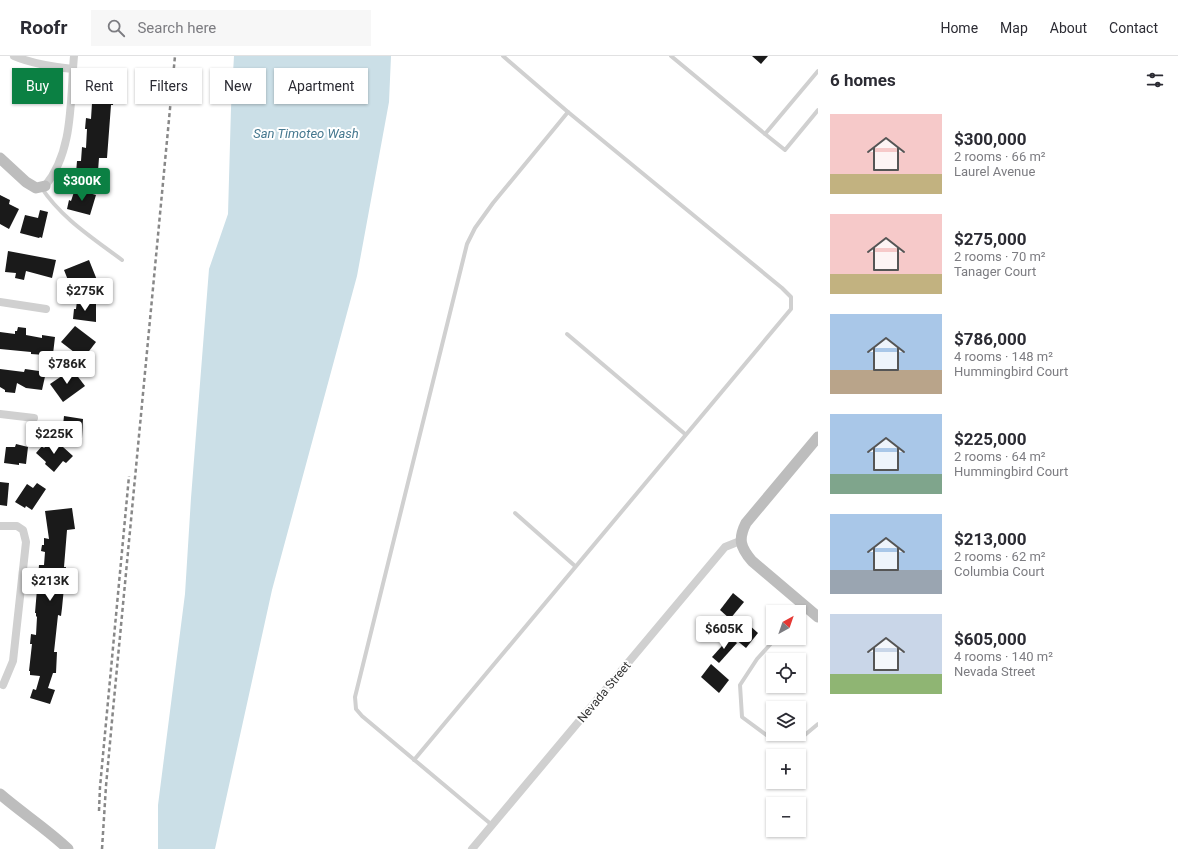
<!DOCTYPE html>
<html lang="en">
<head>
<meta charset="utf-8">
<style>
	body { margin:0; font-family:Roboto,sans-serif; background:#f7f7f7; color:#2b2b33; height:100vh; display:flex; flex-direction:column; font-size:15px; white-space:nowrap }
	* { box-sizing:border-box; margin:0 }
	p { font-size:13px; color:#7c7c81 }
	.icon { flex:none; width:22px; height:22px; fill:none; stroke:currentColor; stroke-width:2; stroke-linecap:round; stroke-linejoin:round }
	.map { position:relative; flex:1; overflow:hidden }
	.side { display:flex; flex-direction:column; background:#fff; width:360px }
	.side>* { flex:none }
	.guide { position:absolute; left:12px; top:12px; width:380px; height:36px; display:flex; gap:8px }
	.needle { width:26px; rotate:40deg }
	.tools { position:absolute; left:766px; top:549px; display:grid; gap:8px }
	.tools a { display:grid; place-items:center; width:40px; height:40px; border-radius:0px; background:#fff; box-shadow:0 1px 3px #0004; font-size:20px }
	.price { position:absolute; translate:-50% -34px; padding:0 9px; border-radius:4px; background:#fff; color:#222; font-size:13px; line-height:26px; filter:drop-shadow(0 1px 2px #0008) }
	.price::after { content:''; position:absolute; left:50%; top:24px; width:12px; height:9px; margin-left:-6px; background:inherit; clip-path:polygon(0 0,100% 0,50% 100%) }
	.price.current { background:#0b8043; color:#fff }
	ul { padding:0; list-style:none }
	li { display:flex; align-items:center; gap:12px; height:100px; padding:0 12px }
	li span { display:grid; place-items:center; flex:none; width:112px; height:80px; border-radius:0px; color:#555 }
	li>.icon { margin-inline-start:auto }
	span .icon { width:48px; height:48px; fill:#fffc; stroke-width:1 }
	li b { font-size:17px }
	h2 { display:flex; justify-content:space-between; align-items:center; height:48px; padding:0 12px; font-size:17px }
	.chip { padding:0 14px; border-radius:0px; background:#fff; box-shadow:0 1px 3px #0004; font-size:14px; line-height:36px }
	.chip.current { background:#0b8043; color:#fff }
	header { display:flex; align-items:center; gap:24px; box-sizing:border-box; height:56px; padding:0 20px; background:#fff; border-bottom:1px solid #e1e1e2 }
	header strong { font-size:19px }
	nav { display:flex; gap:22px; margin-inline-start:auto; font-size:14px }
	.search { width:280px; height:36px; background:#f7f7f7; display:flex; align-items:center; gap:10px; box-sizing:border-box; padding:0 14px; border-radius:0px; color:#7c7c81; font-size:15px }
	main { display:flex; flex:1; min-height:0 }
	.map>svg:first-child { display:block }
	.water { fill:#cbdfe7 }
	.building { fill:#1a1a1a }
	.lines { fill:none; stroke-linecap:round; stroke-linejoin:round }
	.lane { stroke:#d0d0d0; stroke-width:4 }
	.street { stroke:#d0d0d0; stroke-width:8 }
	.secondary { stroke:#bdbdbd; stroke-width:11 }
	.rail { stroke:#888; stroke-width:2.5; stroke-dasharray:4 3; stroke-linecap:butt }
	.labels { text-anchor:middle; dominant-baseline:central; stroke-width:4; stroke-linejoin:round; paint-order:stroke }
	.street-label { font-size:12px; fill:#333; stroke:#fff }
	.water-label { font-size:13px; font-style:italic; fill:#46788f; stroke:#fff }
</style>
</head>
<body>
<header>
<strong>Roofr</strong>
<div class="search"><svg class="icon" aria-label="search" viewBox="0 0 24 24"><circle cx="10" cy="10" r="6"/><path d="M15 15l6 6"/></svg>Search here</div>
<nav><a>Home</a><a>Map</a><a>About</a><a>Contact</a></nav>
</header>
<main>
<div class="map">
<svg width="818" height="793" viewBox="0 0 818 793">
	<rect width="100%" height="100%" fill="#fff"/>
	<path class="water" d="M234 0H391L389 46 357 220 272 534 215 793H158V749L185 538 191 442 209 213 228 158 231 52Z"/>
	<g class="building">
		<path d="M752 0H768L761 8Z"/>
		<path d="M93 25 115 27 113 49H111L107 102H99L97 128 72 126V117H76L77 105H81L82 91 86 92 87 73H85L86 62 91 63 92 47H88L89 37 92 38Z"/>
		<path d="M75 133 96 139 90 159 67 153 69 144 71 145Z"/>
		<path d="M0 139 10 144 9 148 19 153 9 173 0 168Z"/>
		<path d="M40 154 48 156 42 182 40 181 39 182 20 177 25 159 38 162Z"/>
		<path d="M8 195 56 204 52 222 26 215 24 224 15 222 16 217 5 216Z"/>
		<path d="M89 204 97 224 80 230 82 234 73 237 64 214Z"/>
		<path d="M77 245 96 247V266L73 263 74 253H76Z"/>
		<path d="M75 270 96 286 83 303 61 286Z"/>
		<path d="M18 271 26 272V279L42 282V279L55 281 53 298 45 297V299L31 298V296L0 293V276L15 278V275H17Z"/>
		<path d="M0 313 24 316 25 313 46 316 42 334 26 332 17 327 15 337 5 336V334L0 331Z"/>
		<path d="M72 313 85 330 63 346 50 328Z"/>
		<path d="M64 360 83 363 82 382 57 379 58 368 63 369Z"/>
		<path d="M53 382 73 400 66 407 63 405 54 416 45 408 46 406 36 397 42 390 44 392Z"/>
		<path d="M16 388 28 391 26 408 19 407V409L4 407 6 391H15Z"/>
		<path d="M0 426 9 427 7 450 0 449Z"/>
		<path d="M37 427 46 433 32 454 26 450 25 452 15 446 27 428 33 432Z"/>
		<path d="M72 452 75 473 67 474 64 511H66L62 552 61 560 58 559 54 596H57L56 617H53L48 632 55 634 50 648 30 642 33 633 36 634 40 620 30 619V615H29L32 588H30L31 578 36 579 37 561 36 560V557H35L39 509H44L45 496 41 495 42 489H44V482L49 483 45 455Z"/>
		<path d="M733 537 744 546 730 563 720 554Z"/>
		<path d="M748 568 758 577 746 592 735 583Z"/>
		<path d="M730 581 737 587 719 607 712 601Z"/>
		<path d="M711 608 729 624 719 637 701 621Z"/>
	</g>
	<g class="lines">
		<g class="lane">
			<path d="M671 0 765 78 818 15"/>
			<path d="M765 78 785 94 818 54"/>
			<path d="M41 131C61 162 93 182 122 204"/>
			<path d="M567 278 685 378"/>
			<path d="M515 457 575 510"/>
			<path d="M776 582 757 603 740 629 742 661 769 681 800 683 818 668"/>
			<path d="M414 704 791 253V241L782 232 568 56"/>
			<path d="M492 769 362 660 356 653 355 641 467 188 475 172 493 147 568 56 503 0"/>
		</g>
		<g class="street">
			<path d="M14 0C33 8 53 11 73 13"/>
			<path d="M45 130C74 95 70 43 74 0"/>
			<path d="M0 246 46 253"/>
			<path d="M0 358 34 362"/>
			<path d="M0 470H17L23 474 26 486 13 605 3 629"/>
			<path d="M472 793 725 491 740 485"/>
		</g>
		<g class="secondary">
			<path d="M0 102 26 126 36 132 45 130"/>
			<path d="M818 381 746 467C738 483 740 491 752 505L818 561"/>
			<path d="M0 738C22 757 47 773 68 793"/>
		</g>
		<g class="rail">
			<path d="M99 755 100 731 129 420"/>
			<path d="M102 793 106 730 113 654 175 0"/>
		</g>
	</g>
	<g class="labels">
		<g class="street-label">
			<text transform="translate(604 636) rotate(-50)">Nevada Street</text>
		</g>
		<g class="water-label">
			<text x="306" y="77">San Timoteo Wash</text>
		</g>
	</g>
</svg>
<div class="tools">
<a><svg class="needle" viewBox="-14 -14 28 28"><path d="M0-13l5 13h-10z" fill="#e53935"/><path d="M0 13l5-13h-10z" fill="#7c7c81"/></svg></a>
<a><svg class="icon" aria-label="locate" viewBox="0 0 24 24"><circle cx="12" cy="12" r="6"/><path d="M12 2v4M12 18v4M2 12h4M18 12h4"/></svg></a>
<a><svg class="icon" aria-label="layers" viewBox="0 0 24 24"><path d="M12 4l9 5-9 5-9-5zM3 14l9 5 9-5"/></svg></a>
<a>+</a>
<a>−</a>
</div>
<b class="price current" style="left:82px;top:146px">$300K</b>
<b class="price" style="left:85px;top:256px">$275K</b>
<b class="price" style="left:67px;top:329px">$786K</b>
<b class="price" style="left:54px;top:399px">$225K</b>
<b class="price" style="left:50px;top:546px">$213K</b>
<b class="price" style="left:724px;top:594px">$605K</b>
<div class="guide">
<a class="chip current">Buy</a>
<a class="chip">Rent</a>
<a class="chip">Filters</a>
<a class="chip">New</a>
<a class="chip">Apartment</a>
</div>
</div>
<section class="side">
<h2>6 homes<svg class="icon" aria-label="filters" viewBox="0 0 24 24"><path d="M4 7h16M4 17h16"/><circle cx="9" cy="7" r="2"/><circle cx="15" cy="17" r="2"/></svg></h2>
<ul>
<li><span style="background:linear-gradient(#f6c9c9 75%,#c2b280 0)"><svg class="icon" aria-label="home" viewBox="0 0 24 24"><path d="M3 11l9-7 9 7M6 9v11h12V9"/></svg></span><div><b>$300,000</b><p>2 rooms · 66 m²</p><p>Laurel Avenue</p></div></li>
<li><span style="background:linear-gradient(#f6c9c9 75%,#c2b280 0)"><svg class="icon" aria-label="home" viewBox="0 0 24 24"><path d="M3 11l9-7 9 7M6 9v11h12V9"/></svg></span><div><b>$275,000</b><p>2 rooms · 70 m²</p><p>Tanager Court</p></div></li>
<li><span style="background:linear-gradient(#a9c7e8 70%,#b9a48a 0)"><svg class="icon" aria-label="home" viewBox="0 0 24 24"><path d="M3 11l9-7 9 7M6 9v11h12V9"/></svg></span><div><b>$786,000</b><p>4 rooms · 148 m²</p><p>Hummingbird Court</p></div></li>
<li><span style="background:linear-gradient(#a9c7e8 75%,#7fa58c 0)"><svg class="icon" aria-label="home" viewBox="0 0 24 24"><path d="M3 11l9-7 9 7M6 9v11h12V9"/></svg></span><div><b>$225,000</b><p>2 rooms · 64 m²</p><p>Hummingbird Court</p></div></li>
<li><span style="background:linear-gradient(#a9c7e8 70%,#9aa5b1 0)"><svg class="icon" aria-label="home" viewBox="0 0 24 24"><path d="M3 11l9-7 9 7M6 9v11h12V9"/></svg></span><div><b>$213,000</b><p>2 rooms · 62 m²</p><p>Columbia Court</p></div></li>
<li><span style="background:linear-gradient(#c9d6e8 75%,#8fb573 0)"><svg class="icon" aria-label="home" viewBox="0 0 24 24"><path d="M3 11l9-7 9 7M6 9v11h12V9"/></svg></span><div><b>$605,000</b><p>4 rooms · 140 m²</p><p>Nevada Street</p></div></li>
</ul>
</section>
</main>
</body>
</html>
